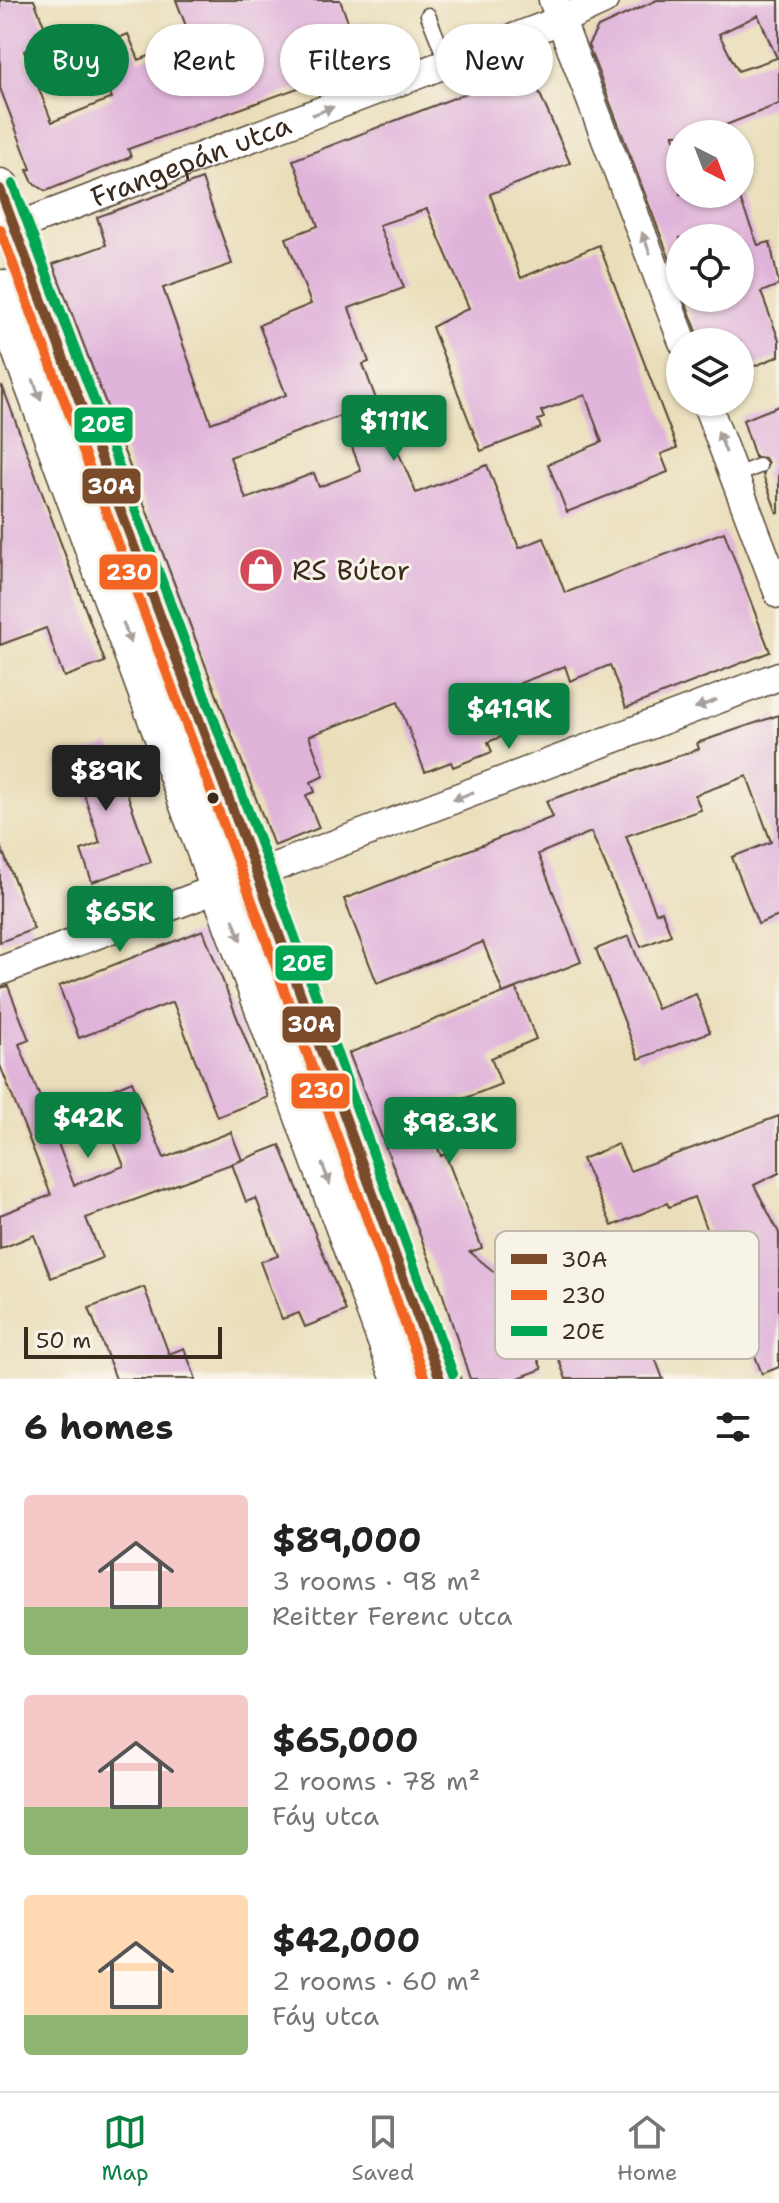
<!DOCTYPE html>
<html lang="en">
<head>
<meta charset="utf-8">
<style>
	body { margin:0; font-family:"Shantell Sans",sans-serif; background:#f2f2f2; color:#222; height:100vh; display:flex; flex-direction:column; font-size:30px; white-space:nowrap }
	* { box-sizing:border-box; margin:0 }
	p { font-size:26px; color:#767676 }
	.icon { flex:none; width:44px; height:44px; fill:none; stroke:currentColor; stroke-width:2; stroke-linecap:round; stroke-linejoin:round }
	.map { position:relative; height:1379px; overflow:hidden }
	.details { display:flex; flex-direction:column; background:#fff; flex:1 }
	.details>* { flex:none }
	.hud { position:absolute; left:24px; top:24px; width:732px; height:72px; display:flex; gap:16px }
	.needle { width:52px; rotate:138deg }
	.tools { position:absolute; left:666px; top:120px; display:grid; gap:16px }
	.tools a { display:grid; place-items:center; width:88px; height:88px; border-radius:50%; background:#fff; box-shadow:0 2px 6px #0004; font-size:40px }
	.scale { position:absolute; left:24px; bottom:20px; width:198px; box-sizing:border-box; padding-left:8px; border:4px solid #3b2a1e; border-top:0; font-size:22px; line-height:28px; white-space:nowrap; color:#3b2a1e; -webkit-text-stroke:6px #f7f3e8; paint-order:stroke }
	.price { position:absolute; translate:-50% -68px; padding:0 18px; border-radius:8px; background:#0b8043; color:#fff; font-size:26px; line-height:52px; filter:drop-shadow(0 2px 4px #0008) }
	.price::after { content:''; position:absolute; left:50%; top:48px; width:24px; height:18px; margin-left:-12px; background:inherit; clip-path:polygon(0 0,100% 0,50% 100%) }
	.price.on { background:#222; color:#fff }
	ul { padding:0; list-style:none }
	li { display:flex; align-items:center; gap:24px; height:200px; padding:0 24px }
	li span { display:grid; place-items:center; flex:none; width:224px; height:160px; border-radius:8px; color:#555 }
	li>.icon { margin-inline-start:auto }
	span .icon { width:96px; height:96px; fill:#fffc; stroke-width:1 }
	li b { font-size:34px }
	h2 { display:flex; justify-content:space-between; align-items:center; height:96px; padding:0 24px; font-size:34px }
	.chip { padding:0 28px; border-radius:36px; background:#fff; box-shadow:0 2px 6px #0004; font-size:28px; line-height:72px }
	.chip.on { background:#0b8043; color:#fff }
	.tabs { display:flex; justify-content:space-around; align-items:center; height:112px; border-top:2px solid #e0e0e0; background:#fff; font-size:22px; color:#767676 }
	.tabs a { display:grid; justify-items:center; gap:4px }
	.tabs .on { color:#0b8043 }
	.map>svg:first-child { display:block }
	.building { fill:#e0b3da; fill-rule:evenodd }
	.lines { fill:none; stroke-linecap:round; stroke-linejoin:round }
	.lane-casing { stroke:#554535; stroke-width:17 }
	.street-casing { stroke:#554535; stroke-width:31 }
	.secondary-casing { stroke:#554535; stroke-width:43 }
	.lane { stroke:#fff; stroke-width:14 }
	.street { stroke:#fff; stroke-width:28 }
	.secondary { stroke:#fff; stroke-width:40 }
	.bus-1-casing { stroke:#f7f3e8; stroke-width:16 }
	.bus-2-casing { stroke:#f7f3e8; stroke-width:16 }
	.bus-3-casing { stroke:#f7f3e8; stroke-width:16 }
	.bus-1 { stroke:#7a4b2a; stroke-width:10 }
	.bus-2 { stroke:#f26522; stroke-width:10 }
	.bus-3 { stroke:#00a651; stroke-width:10 }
	.oneway { fill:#a79f9a }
	.bus-dot { fill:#3b2a1e; stroke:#f7f3e8; stroke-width:3 }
	.labels { text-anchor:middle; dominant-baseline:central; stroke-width:6; stroke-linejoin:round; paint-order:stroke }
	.street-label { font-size:28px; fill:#3b2a1e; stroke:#f7f3e8 }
	.poi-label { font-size:28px; fill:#3b2a1e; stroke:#f7f3e8; text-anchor:start }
	.key { fill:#f7f3e8; stroke:#bfb7ab; stroke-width:2 }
	.key-label { font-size:22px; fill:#3b2a1e }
	.line-badge { stroke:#f7f3e8; stroke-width:3 }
	.badge-label { font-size:22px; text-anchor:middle; font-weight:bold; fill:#fff }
</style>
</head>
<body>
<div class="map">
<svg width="779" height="1379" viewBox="0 0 779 1379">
	<rect width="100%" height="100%" fill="#f7f3e8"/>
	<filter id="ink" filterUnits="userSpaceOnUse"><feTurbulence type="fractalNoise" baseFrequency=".0125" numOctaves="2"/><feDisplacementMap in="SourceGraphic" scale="16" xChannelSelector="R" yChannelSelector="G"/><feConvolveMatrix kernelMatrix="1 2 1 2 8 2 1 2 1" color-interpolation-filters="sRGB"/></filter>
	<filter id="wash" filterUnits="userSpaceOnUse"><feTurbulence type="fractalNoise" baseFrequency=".006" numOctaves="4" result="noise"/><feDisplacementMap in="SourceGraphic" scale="32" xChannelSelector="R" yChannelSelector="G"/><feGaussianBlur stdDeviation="1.8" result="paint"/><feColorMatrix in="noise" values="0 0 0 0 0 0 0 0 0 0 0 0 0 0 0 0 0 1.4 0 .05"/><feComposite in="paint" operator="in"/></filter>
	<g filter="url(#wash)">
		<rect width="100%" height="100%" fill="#eadeba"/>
		<g id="blocks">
			<g class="building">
				<path d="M0 0H34L50 41 24 51 52 122 112 98 92 49 128 34 139 60 191 39 176 0H340L350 27 365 22 379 59 128 149 131 157 46 191 33 183 27 170 31 169 0 88Z"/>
				<path d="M657 0H779V104L703 134H673L680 150V194H738L758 245 770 242 779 285 761 292 779 340V356L740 372V342H701L684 298H740V238H680V286L588 45 598 27ZM758 15 777 58 738 71 719 34Z"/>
				<path d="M529 69 570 163 490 194 521 278 599 245 677 448 661 454 668 472 567 512 548 464 602 442 585 395 541 411 544 418 538 420 541 428 481 451 432 327 469 308 427 209 379 225 404 288 349 308 369 362 363 364 380 410 416 493 487 465 519 548 544 538 565 593 724 532 770 652 626 708 610 665 570 681 565 666 520 683 535 723 488 742 492 752 453 767 451 762 425 772 398 702 309 736 324 776 311 782 315 792 306 795 319 828 274 846 53 264 106 245 97 217 202 179 232 264 163 288 211 423 286 395 259 325 311 304 286 238 318 226 293 160ZM340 416 361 471 319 487 314 473 246 499 230 457Z"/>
				<path d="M2 385 105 662 64 677 46 628 0 645Z"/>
				<path d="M779 406V513H777L763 475 768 463 765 458 755 457 743 420Z"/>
				<path d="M779 715V916L758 924 732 857 771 842 747 776 695 795 701 810 626 836 656 913 662 911 671 935 641 947 591 832 538 854 581 962 503 993 483 942 377 983 344 899 553 817 546 801 699 749 697 743Z"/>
				<path d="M110 744 151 862 92 882 81 850 100 843 82 788 67 794 56 762Z"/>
				<path d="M0 845 34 929 0 942Z"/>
				<path d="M203 930 268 1097 217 1117 173 1002 79 1038 59 986Z"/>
				<path d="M629 936 657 1009 696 994 710 1032 639 1059 596 949Z"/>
				<path d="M8 986 29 1040 19 1044 43 1105 57 1100 68 1128 54 1133 74 1185 124 1166 96 1096 132 1081 164 1158 231 1132 242 1160 86 1218 102 1258 51 1278 34 1235 0 1249V1215L51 1195 0 1065V988Z"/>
				<path d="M516 988 536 1039 491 1058 501 1084 425 1114 441 1156 445 1154 482 1248 470 1252 504 1280 542 1369 516 1379H470L441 1289 349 1053Z"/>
				<path d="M779 1116V1173L754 1185 779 1233V1367L762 1374 694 1197 669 1207 667 1203 612 1226 582 1159 618 1144 630 1171Z"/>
				<path d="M280 1145 346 1311 305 1327 299 1313 282 1319 260 1262 278 1256 256 1198 246 1202 232 1164Z"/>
				<path d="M144 1287 169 1354 184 1348 196 1379H116L89 1308Z"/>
				<path d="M639 1315 663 1379H566L554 1347Z"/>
			</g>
		</g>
	</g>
	<g filter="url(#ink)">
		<use href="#blocks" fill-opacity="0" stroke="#554535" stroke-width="2"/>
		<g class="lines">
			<g class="lane-casing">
				<g id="lane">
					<path d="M428 15 447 63"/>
					<path d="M734 476 759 466"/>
				</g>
			</g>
			<g class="street-casing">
				<g id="street">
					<path d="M553 0 683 342"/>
					<path id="s1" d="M0 233 561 20 604 0"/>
					<path d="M706 402 779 594"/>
					<path d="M0 971 779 676"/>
				</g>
			</g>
			<g class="secondary-casing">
				<g id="secondary">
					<path d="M0 189 257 874 440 1379"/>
					<path d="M0 290 402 1379"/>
				</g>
			</g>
			<use href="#lane" class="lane"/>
			<use href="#street" class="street"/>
			<use href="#secondary" class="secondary"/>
			<g class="bus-1-casing">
				<path id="bus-1" d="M0 189 257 874 440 1379"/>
			</g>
			<g class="bus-2-casing">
				<path id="bus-2" d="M0 229 244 879 425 1379"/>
			</g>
			<g class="bus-3-casing">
				<path id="bus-3" d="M13 184 270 869 453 1374"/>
			</g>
			<use href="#bus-1" class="bus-1"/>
			<use href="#bus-2" class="bus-2"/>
			<use href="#bus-3" class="bus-3"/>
		</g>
		<defs><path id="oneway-solid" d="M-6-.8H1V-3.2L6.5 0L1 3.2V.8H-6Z" transform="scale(2)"/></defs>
		<g class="oneway">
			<use href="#oneway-solid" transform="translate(323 111) rotate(-21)"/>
			<use href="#oneway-solid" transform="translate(646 243) rotate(-111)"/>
			<use href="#oneway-solid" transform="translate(37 390) rotate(70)"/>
			<use href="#oneway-solid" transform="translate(722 442) rotate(-111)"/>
			<use href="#oneway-solid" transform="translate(127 633) rotate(70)"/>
			<use href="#oneway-solid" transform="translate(706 704) rotate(159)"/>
			<use href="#oneway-solid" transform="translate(463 796) rotate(159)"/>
			<use href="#oneway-solid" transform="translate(237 930) rotate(70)"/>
			<use href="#oneway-solid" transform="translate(326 1174) rotate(70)"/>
		</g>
	</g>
	<defs>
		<g id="shop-disc" transform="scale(2.3)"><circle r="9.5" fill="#d1495b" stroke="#f7f3e8"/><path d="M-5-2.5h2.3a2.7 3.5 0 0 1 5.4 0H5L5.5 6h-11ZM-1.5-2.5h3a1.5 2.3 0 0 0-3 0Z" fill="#fff"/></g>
	</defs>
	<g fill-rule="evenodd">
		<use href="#shop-disc" x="261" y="570"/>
	</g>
	<circle class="bus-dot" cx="213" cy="798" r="7"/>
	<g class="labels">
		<g class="street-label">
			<text stroke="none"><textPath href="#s1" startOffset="204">Frangepán utca</textPath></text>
		</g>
		<g class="poi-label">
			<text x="292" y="570">RS Bútor</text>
		</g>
	</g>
	<rect x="495" y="1231" width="264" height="128" rx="12" class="key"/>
	<rect x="511" y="1254" width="36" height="10" fill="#7a4b2a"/>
	<rect x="511" y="1290" width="36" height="10" fill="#f26522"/>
	<rect x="511" y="1326" width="36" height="10" fill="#00a651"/>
	<g class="key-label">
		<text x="561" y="1267">30A</text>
		<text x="561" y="1303">230</text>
		<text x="561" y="1339">20E</text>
	</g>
	<g class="line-badge">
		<rect x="73" y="406" width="61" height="38" rx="8" fill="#00a651"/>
		<rect x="81" y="467" width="61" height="38" rx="8" fill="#7a4b2a"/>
		<rect x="98" y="553" width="61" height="38" rx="8" fill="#f26522"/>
		<rect x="274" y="944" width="60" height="38" rx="8" fill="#00a651"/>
		<rect x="281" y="1005" width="61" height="39" rx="8" fill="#7a4b2a"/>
		<rect x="290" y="1072" width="61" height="38" rx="8" fill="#f26522"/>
	</g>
	<g class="badge-label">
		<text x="103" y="432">20E</text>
		<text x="111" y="494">30A</text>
		<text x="129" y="580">230</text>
		<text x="304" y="971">20E</text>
		<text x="311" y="1032">30A</text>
		<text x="321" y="1098">230</text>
	</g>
</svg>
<div class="tools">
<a><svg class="needle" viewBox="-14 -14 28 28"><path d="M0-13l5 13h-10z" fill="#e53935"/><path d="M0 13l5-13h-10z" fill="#767676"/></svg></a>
<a><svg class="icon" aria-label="locate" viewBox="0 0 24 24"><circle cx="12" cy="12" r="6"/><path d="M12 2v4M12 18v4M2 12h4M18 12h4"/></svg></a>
<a><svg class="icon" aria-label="layers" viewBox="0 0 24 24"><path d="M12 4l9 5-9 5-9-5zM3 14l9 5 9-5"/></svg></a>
</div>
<div class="scale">50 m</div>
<b class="price" style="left:394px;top:463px">$111K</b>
<b class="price" style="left:509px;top:751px">$41.9K</b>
<b class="price on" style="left:106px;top:813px">$89K</b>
<b class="price" style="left:120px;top:954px">$65K</b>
<b class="price" style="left:88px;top:1160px">$42K</b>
<b class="price" style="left:450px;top:1165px">$98.3K</b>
<div class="hud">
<a class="chip on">Buy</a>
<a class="chip">Rent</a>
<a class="chip">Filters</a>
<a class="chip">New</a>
</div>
</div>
<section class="details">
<h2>6 homes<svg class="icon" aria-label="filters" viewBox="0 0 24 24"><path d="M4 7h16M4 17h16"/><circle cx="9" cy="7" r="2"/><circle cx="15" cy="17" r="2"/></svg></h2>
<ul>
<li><span style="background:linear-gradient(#f6c9c9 70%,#8fb573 0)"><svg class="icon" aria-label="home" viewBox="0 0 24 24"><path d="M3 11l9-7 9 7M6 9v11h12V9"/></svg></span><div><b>$89,000</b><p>3 rooms · 98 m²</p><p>Reitter Ferenc utca</p></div></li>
<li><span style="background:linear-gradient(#f6c9c9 70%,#8fb573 0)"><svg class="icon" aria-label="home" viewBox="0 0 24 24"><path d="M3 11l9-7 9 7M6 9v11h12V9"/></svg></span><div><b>$65,000</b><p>2 rooms · 78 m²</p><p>Fáy utca</p></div></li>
<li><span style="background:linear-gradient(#ffd9b3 75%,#8fb573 0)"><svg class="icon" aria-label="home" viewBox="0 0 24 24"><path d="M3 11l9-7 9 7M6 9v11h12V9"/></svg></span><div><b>$42,000</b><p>2 rooms · 60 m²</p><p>Fáy utca</p></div></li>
</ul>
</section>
<nav class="tabs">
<a class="on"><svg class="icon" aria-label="map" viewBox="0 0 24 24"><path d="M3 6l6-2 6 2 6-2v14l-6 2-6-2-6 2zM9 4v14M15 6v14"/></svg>Map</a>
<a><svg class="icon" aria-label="saved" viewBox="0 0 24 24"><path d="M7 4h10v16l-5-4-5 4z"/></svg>Saved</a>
<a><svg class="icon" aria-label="home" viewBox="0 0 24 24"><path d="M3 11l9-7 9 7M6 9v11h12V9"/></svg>Home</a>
</nav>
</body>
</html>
